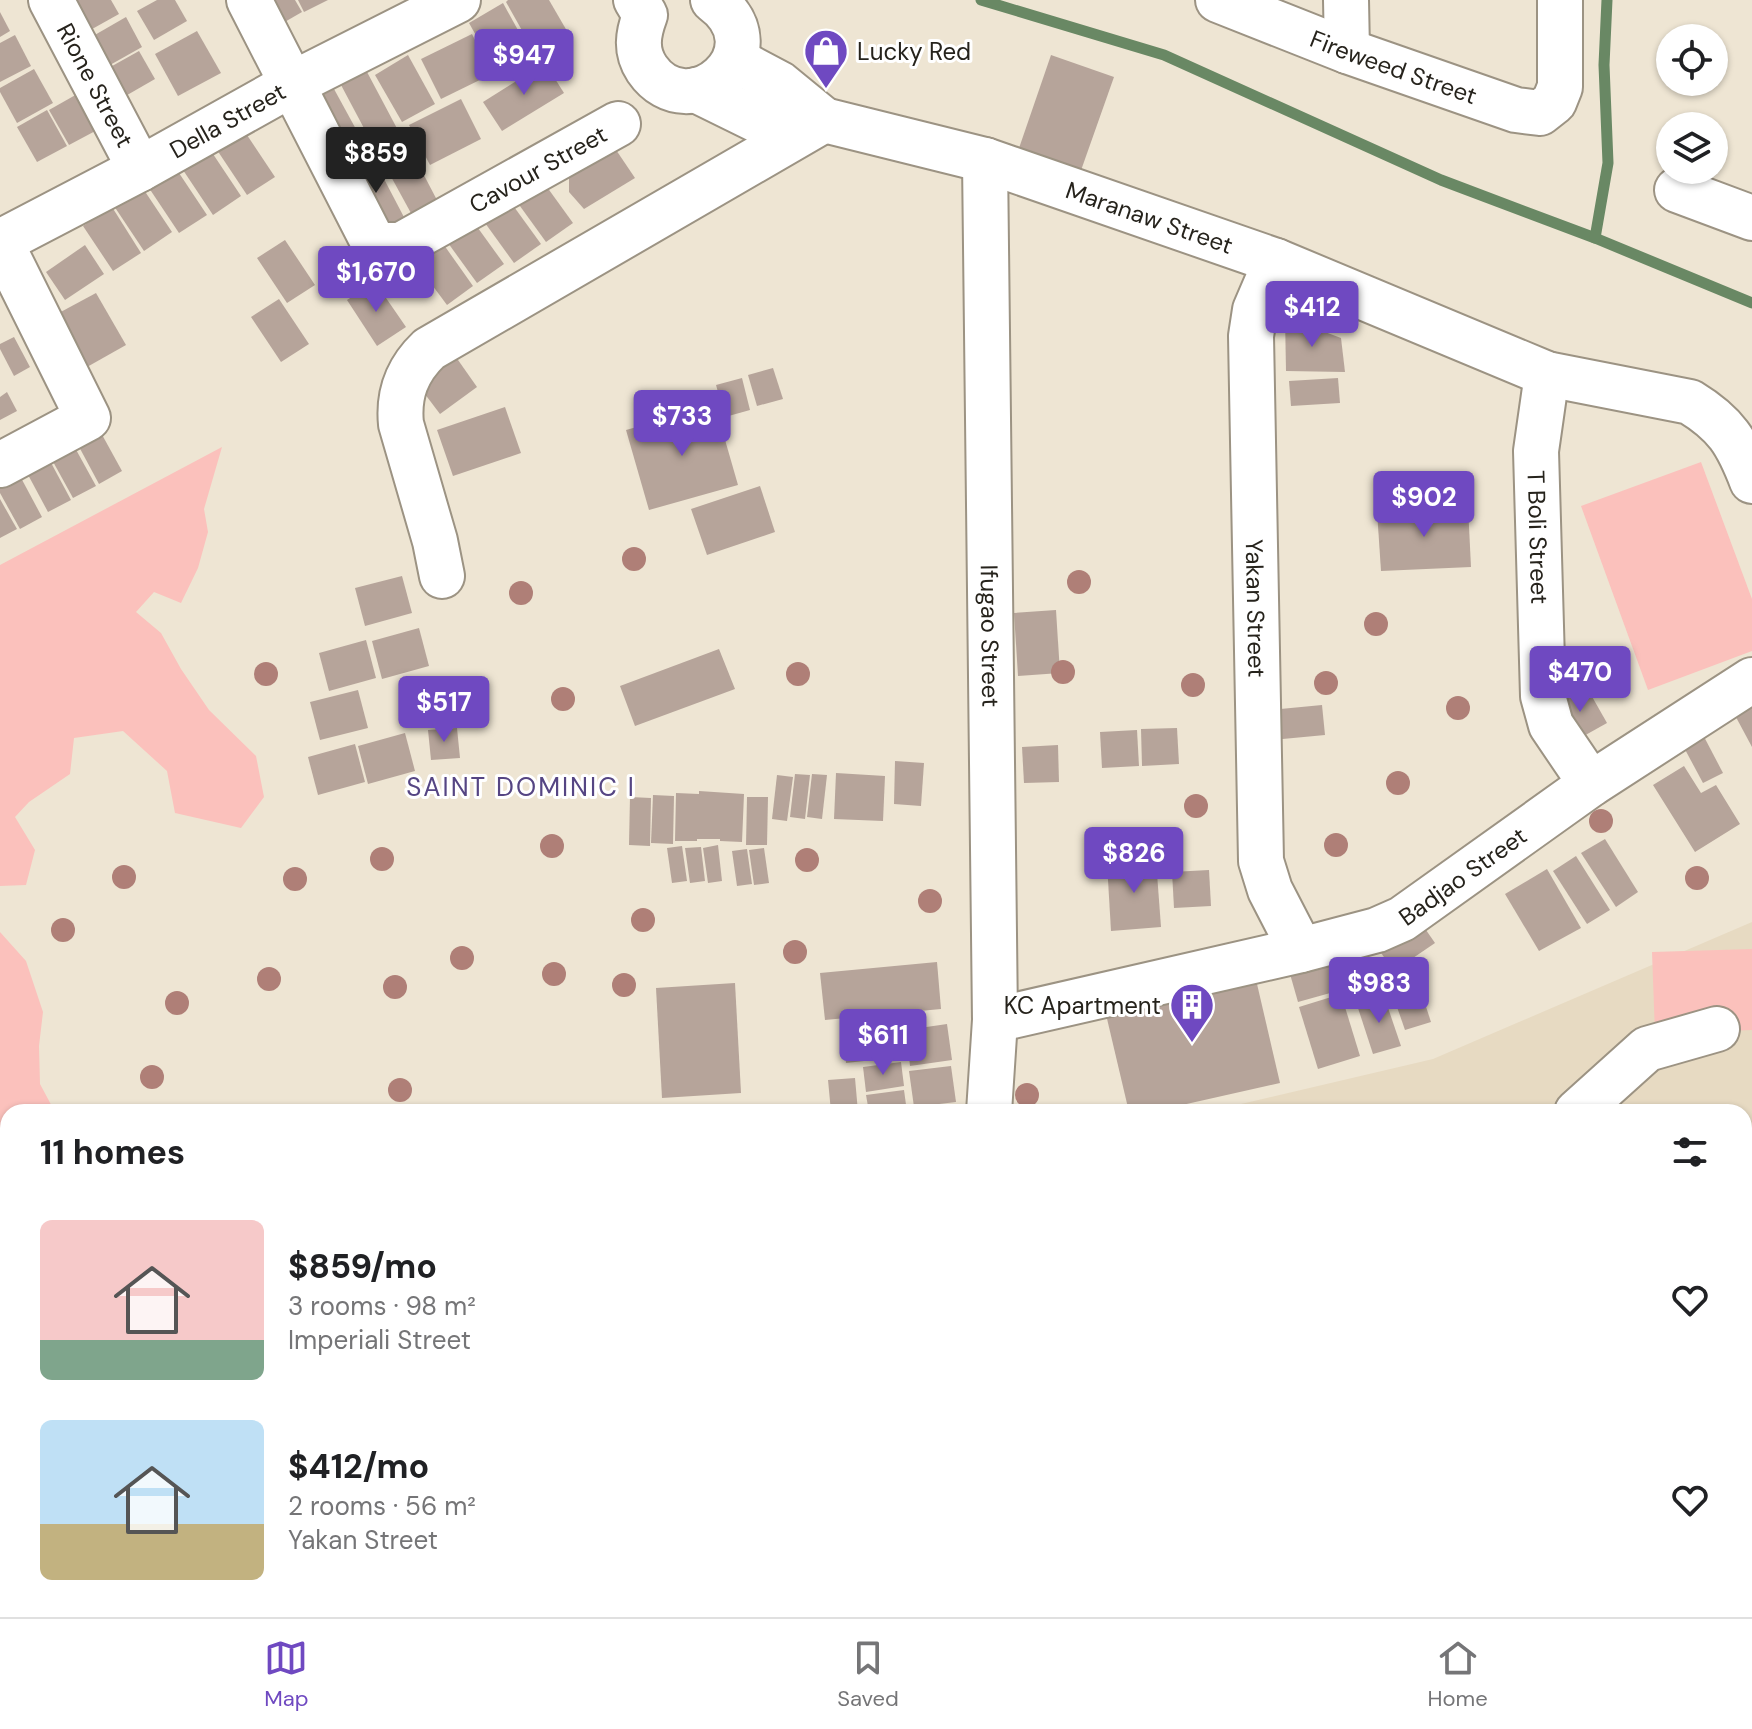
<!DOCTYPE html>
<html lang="en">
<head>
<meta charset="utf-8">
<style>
	body { margin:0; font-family:"DM Sans",sans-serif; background:#f6f6f6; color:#202124; height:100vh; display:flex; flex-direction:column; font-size:30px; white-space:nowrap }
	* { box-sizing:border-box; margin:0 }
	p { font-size:26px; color:#757577 }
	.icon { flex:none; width:44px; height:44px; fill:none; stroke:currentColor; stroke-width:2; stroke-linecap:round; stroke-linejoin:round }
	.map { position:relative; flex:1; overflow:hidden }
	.sheet { position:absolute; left:0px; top:1104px; width:1752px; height:514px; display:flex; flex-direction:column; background:#fff; border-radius:24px 24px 0 0; box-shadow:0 2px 6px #0004 }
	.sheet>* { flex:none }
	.fabs { position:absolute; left:1656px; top:24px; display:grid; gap:16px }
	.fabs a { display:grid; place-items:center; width:72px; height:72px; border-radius:50%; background:#fff; box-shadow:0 2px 6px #0004; font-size:40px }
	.price { position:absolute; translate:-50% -68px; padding:0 18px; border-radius:8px; background:#6f49c1; color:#fff; font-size:26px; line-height:52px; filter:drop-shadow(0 2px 4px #0008) }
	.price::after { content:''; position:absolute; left:50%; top:48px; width:24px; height:18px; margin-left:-12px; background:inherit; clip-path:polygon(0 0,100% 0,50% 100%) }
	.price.current { background:#222; color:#fff }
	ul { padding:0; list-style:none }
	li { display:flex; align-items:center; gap:24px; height:200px; padding:0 40px }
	li span { display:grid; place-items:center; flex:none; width:224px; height:160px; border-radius:12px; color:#555 }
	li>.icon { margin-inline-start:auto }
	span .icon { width:96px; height:96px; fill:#fffc; stroke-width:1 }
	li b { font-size:34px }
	h2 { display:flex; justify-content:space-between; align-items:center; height:96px; padding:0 40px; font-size:34px }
	.tab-bar { display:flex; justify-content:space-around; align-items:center; height:112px; border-top:2px solid #e0e0e0; background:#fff; font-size:22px; color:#757577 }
	.tab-bar a { display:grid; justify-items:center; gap:4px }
	.tab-bar .current { color:#6f49c1 }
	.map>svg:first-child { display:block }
	.built { fill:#e7dac2 }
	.green { fill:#fbc1bc }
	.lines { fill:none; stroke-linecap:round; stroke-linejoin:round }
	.stream { stroke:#698864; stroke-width:11 }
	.building { fill:#b6a49a }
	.minor-casing { stroke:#9c9383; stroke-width:48 }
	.minor { stroke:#fff; stroke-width:44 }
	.tree { fill:#af7f77 }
	.labels { text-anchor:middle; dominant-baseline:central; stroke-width:6; stroke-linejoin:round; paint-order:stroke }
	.poi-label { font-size:24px; fill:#26231c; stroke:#fff; text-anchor:start }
	.street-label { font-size:24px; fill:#26231c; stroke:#fff }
	.neighbourhood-label { font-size:26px; letter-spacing:2px; fill:#554583; stroke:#fff }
</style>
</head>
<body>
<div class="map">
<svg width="1752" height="1617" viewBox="0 0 1752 1617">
	<rect width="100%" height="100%" fill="#eee5d3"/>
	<path class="built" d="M1752 922V1617H1002V1610H1744V1112H1207L1433 1059Z"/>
	<g class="green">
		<path d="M222 447 204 509 208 532 198 568 181 603 154 592 136 612 161 633 181 669 209 710 256 756 264 797 241 828 175 813 167 771 123 731 74 738 70 774 29 802 15 817 35 850 26 885 0 886V565Z"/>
		<path d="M1701 462 1752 599V651L1648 690 1581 506Z"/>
		<path d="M0 932 26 961 43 1012 39 1046 40 1084 55 1112H8V1610H710L712 1617H0Z"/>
		<path d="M1752 949V1030L1655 1034 1652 952Z"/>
	</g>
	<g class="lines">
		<g class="stream">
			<path d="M981 0 1164 55 1441 180 1595 238 1752 303"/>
			<path d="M1595 238 1608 163 1604 65 1607 0"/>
		</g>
	</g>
	<g class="building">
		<path d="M75 0H111L119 14 85 33Z"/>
		<path d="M157 0H175L187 21 154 40 137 11Z"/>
		<path d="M261 0H295L302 12 276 27Z"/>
		<path d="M298 0H328L304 12Z"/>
		<path d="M508 0H549L567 31 533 50 506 2Z"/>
		<path d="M503 3 530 52 496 71 469 23Z"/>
		<path d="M0 12 10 31 0 37Z"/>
		<path d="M126 17 142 47 110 65 93 36Z"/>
		<path d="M197 31 221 73 178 96 155 54Z"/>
		<path d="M472 34 492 74 441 99 421 59Z"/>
		<path d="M15 35 31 66 0 82V43Z"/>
		<path d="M139 51 155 79 122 98 105 70Z"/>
		<path d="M408 55 435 104 402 122 375 75Z"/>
		<path d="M1051 55 1114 77 1079 176 1017 154Z"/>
		<path d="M545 63 564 93 502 131 483 102Z"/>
		<path d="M34 69 53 103 17 123 0 92V88Z"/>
		<path d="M367 72 401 136 375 149 341 85Z"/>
		<path d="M334 89 369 153 343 166 309 102Z"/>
		<path d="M79 93 99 129 69 145 49 110Z"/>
		<path d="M461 99 481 139 430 165 409 125Z"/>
		<path d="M47 110 67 146 37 162 17 127Z"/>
		<path d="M245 132 275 177 247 195 217 150Z"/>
		<path d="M404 137 438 202 412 215 377 151Z"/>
		<path d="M608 138 635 178 584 209 569 192V165Z"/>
		<path d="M211 151 241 196 213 215 183 170Z"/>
		<path d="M372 156 406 221 380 234 345 170Z"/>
		<path d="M177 170 207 215 179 233 149 188Z"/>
		<path d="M539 176 573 223 546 242 512 195Z"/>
		<path d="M142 187 172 232 144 251 114 206Z"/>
		<path d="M507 197 541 244 514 263 480 216Z"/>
		<path d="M112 207 141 253 113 271 83 226Z"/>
		<path d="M470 217 504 264 477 283 443 236Z"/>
		<path d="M439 238 473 286 447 305 412 258Z"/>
		<path d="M285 240 315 285 287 303 257 258Z"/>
		<path d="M85 245 104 274 65 300 46 272Z"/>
		<path d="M375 282 406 327 377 346 347 300Z"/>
		<path d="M96 293 126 345 87 367 57 314Z"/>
		<path d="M279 299 309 344 281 362 251 317Z"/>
		<path d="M1285 317 1341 338 1345 372 1286 371Z"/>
		<path d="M14 337 30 367 14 376 0 349V344Z"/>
		<path d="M451 350 477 387 440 414 412 377Z"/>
		<path d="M773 368 783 399 757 406 748 375Z"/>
		<path d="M742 378 750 410 725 417 716 385Z"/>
		<path d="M1338 378 1340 403 1291 406 1289 381Z"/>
		<path d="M7 392 17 411 0 420V397Z"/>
		<path d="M715 405 738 485 649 510 626 430Z"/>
		<path d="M505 407 521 453 453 476 437 430Z"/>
		<path d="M100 431 122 471 99 484 77 443Z"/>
		<path d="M74 446 96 486 73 498 51 458Z"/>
		<path d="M49 459 71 500 48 512 26 471Z"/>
		<path d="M20 476 42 517 20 529 0 493V487Z"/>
		<path d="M760 486 775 532 707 555 691 509Z"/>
		<path d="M0 499 17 529 0 538Z"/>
		<path d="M1468 506 1471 567 1381 571 1377 511Z"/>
		<path d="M402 576 412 613 365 626 355 588Z"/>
		<path d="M1056 610 1060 673 1018 676 1014 613Z"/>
		<path d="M419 628 429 666 382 679 372 641Z"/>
		<path d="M366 640 376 678 329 691 319 653Z"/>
		<path d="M719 649 735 689 635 726 620 686Z"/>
		<path d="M1586 686 1607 723 1573 742 1552 705Z"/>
		<path d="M358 690 368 728 320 740 310 702Z"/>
		<path d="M1752 700V747L1730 706Z"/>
		<path d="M1322 705 1325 735 1272 740 1270 710Z"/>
		<path d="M457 728 460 758 431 760 428 730Z"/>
		<path d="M1177 728 1179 764 1142 766 1141 729Z"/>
		<path d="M1137 730 1139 766 1102 768 1100 732Z"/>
		<path d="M1701 731 1723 773 1703 783 1681 742Z"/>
		<path d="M405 733 415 771 368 784 358 746Z"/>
		<path d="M355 744 365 782 318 795 308 757Z"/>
		<path d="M1058 745 1059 782 1024 783 1022 747Z"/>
		<path d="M895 761 924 763 921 806 894 804Z"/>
		<path d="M1684 766 1701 793 1716 785 1740 824 1695 852 1653 785Z"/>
		<path d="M836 773 885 776 883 821 834 819Z"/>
		<path d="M795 774 810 775 805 819 790 817Z"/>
		<path d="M812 774 827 775 822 819 807 817Z"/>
		<path d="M777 775 793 777 787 821 772 819Z"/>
		<path d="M699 791 744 794 742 842 720 841V839H697V841H675L676 793 699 794Z"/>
		<path d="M653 795 674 796 673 844 651 843Z"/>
		<path d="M630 797 651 798 650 846 629 845Z"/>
		<path d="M747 797H768L767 845H746Z"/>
		<path d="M1605 839 1638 892 1616 907 1581 853Z"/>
		<path d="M718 845 722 881 708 883 703 848Z"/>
		<path d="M682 846 687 881 672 883 667 848Z"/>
		<path d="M701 847 705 881 690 883 685 848Z"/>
		<path d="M764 848 769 883 754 885 749 850Z"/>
		<path d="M747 849 752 884 737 886 732 851Z"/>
		<path d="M1576 856 1610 910 1587 924 1553 871Z"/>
		<path d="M1156 860 1161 927 1111 931 1107 863Z"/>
		<path d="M1547 869 1581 928 1539 951 1505 894Z"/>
		<path d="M1209 870 1211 906 1174 908 1172 872Z"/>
		<path d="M1417 917 1435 943 1394 971 1376 946Z"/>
		<path d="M937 962 941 1009 825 1020 820 973Z"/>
		<path d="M1333 962 1341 990 1298 1002 1290 974Z"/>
		<path d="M1254 971 1280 1083 1151 1112H1129L1104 1006Z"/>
		<path d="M1415 973 1431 1022 1405 1030 1388 981Z"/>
		<path d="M735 983 741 1093 662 1098 656 988Z"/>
		<path d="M1341 994 1360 1056 1318 1069 1299 1007Z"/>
		<path d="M1384 996 1401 1046 1373 1054 1357 1005Z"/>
		<path d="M947 1024 952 1060 910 1066 906 1030Z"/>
		<path d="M896 1027 900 1057 846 1063 842 1034Z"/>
		<path d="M901 1062 904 1086 866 1092 863 1067Z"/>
		<path d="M951 1066 956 1102 914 1107 909 1071Z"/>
		<path d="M855 1078 858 1112H831L828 1080Z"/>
		<path d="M904 1090 907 1112H869L866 1095Z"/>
		<path d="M1744 1235H1752V1617H1529L1512 1610H1744Z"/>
		<path d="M723 1610H794L795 1617H724Z"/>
		<rect x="838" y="1610" width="54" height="7"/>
	</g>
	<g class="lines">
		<g class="minor-casing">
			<g id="minor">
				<path id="s1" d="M51 0 140 169"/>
				<path id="s2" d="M249 0 371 238 382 245H401L618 124"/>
				<path d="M636 0 645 15C638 34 635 51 647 69 689 130 782 51 713 0"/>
				<path id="s3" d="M1218 0 1347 51 1516 110 1540 113 1554 102 1560 87V0"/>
				<path d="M1346 0 1347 51"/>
				<path d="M735 60 780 84 824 120"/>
				<path id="s4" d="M696 90 759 121 777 125 824 120 985 160 1276 261 1547 374 1690 402C1726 424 1737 442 1752 481"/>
				<path id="s5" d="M985 160 995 1020 989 1112"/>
				<path d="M1677 190 1752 218"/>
				<path d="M0 241 88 418 0 465"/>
				<path id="s6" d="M0 242 140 169 292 84 458 0"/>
				<path id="s7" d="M1276 261 1255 310 1251 336 1261 861 1270 890 1301 950"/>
				<path id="s8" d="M1547 374 1536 451 1543 696 1551 725 1591 784"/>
				<path d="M442 576 435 541 401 424C398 394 407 370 429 349L819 123"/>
				<path id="s9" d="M995 1020 1301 950 1377 930 1402 919 1591 784 1752 680"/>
				<path d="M1577 1112 1647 1049 1717 1029"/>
				<path d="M1492 1617 1495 1610"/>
			</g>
		</g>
		<use href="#minor" class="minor"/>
	</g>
	<g class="tree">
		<circle cx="634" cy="559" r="12"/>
		<circle cx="1079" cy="582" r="12"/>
		<circle cx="521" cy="593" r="12"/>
		<circle cx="1376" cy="624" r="12"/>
		<circle cx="1063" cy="672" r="12"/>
		<circle cx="266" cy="674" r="12"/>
		<circle cx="798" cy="674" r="12"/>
		<circle cx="1326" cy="683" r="12"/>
		<circle cx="1193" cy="685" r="12"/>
		<circle cx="563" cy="699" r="12"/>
		<circle cx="1458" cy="708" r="12"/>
		<circle cx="1398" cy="783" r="12"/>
		<circle cx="1196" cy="806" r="12"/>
		<circle cx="1601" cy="821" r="12"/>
		<circle cx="1336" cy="845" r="12"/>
		<circle cx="552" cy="846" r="12"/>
		<circle cx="382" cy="859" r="12"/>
		<circle cx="807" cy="860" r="12"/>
		<circle cx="124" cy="877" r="12"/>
		<circle cx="1697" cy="878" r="12"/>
		<circle cx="295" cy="879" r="12"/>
		<circle cx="930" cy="901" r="12"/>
		<circle cx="643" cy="920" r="12"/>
		<circle cx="63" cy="930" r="12"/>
		<circle cx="795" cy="952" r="12"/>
		<circle cx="462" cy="958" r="12"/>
		<circle cx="554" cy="974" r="12"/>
		<circle cx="269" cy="979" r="12"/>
		<circle cx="624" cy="985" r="12"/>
		<circle cx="395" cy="987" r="12"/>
		<circle cx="177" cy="1003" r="12"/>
		<circle cx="152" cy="1077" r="12"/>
		<circle cx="400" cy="1090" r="12"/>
		<circle cx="1027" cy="1095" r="12"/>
	</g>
	<defs>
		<g id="shop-pin" transform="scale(2.3)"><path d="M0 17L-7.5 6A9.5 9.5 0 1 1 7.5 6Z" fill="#6f49c1" stroke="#fff"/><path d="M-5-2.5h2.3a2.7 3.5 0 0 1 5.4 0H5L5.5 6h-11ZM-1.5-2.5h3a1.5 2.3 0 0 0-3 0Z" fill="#fff"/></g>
		<g id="building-pin" transform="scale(2.3)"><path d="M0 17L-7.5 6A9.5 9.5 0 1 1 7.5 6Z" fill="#6f49c1" stroke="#fff"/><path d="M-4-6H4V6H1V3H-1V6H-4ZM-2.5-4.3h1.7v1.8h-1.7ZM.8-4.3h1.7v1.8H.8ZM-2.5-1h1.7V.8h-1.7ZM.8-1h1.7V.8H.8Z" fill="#fff"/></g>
	</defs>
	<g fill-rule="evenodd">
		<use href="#shop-pin" x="826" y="51"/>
		<use href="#building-pin" x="1192" y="1005"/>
	</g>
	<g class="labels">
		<g class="poi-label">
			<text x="857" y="51">Lucky Red</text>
			<text x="1161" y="1005" text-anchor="end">KC Apartment</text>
		</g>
		<g class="street-label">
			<text stroke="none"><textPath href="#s3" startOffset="188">Fireweed Street</textPath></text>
			<text stroke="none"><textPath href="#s1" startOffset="96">Rione Street</textPath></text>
			<text stroke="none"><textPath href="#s6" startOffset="258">Della Street</textPath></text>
			<text stroke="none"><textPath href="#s2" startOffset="456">Cavour Street</textPath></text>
			<text stroke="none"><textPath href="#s4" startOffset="476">Maranaw Street</textPath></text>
			<text stroke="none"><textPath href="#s8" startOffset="164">T Boli Street</textPath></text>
			<text stroke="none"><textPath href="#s7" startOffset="352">Yakan Street</textPath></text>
			<text stroke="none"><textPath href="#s5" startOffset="476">Ifugao Street</textPath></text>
			<text stroke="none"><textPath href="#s9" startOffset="494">Badjao Street</textPath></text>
		</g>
		<g class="neighbourhood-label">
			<text x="521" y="787">SAINT DOMINIC I</text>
		</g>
	</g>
</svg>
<div class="fabs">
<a><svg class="icon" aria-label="locate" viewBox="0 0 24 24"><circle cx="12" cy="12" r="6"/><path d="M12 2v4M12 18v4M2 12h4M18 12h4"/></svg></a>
<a><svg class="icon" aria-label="layers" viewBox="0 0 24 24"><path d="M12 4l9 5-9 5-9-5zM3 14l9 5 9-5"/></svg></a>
</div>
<b class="price" style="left:524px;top:97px">$947</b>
<b class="price current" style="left:376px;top:195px">$859</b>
<b class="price" style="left:376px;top:314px">$1,670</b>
<b class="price" style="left:1312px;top:349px">$412</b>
<b class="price" style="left:682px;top:458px">$733</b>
<b class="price" style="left:1424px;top:539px">$902</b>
<b class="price" style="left:1580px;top:714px">$470</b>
<b class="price" style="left:444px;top:744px">$517</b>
<b class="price" style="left:1134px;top:895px">$826</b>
<b class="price" style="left:1379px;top:1025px">$983</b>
<b class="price" style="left:883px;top:1077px">$611</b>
<section class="sheet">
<h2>11 homes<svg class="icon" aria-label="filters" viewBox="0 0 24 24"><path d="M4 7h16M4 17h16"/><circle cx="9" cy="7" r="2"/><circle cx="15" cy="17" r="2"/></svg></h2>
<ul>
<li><span style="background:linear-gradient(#f6c9c9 75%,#7fa58c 0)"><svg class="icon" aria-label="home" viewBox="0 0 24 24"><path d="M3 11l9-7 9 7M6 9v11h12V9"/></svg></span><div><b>$859/mo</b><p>3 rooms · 98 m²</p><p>Imperiali Street</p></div><svg class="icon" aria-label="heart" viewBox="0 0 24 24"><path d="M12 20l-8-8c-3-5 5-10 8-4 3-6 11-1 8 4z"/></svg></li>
<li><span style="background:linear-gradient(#bfe0f5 65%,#c2b280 0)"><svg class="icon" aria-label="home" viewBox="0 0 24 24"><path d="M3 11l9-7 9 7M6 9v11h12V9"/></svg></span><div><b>$412/mo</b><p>2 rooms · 56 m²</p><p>Yakan Street</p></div><svg class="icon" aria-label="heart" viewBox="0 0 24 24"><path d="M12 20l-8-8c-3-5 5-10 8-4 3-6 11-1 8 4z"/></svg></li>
</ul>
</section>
</div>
<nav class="tab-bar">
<a class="current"><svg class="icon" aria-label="map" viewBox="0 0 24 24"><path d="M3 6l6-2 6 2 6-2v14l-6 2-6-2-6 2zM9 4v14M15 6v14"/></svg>Map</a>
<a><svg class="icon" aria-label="saved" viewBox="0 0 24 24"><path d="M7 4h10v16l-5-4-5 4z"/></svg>Saved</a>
<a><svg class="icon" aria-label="home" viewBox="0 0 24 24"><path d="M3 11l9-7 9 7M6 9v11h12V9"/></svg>Home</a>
</nav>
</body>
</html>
